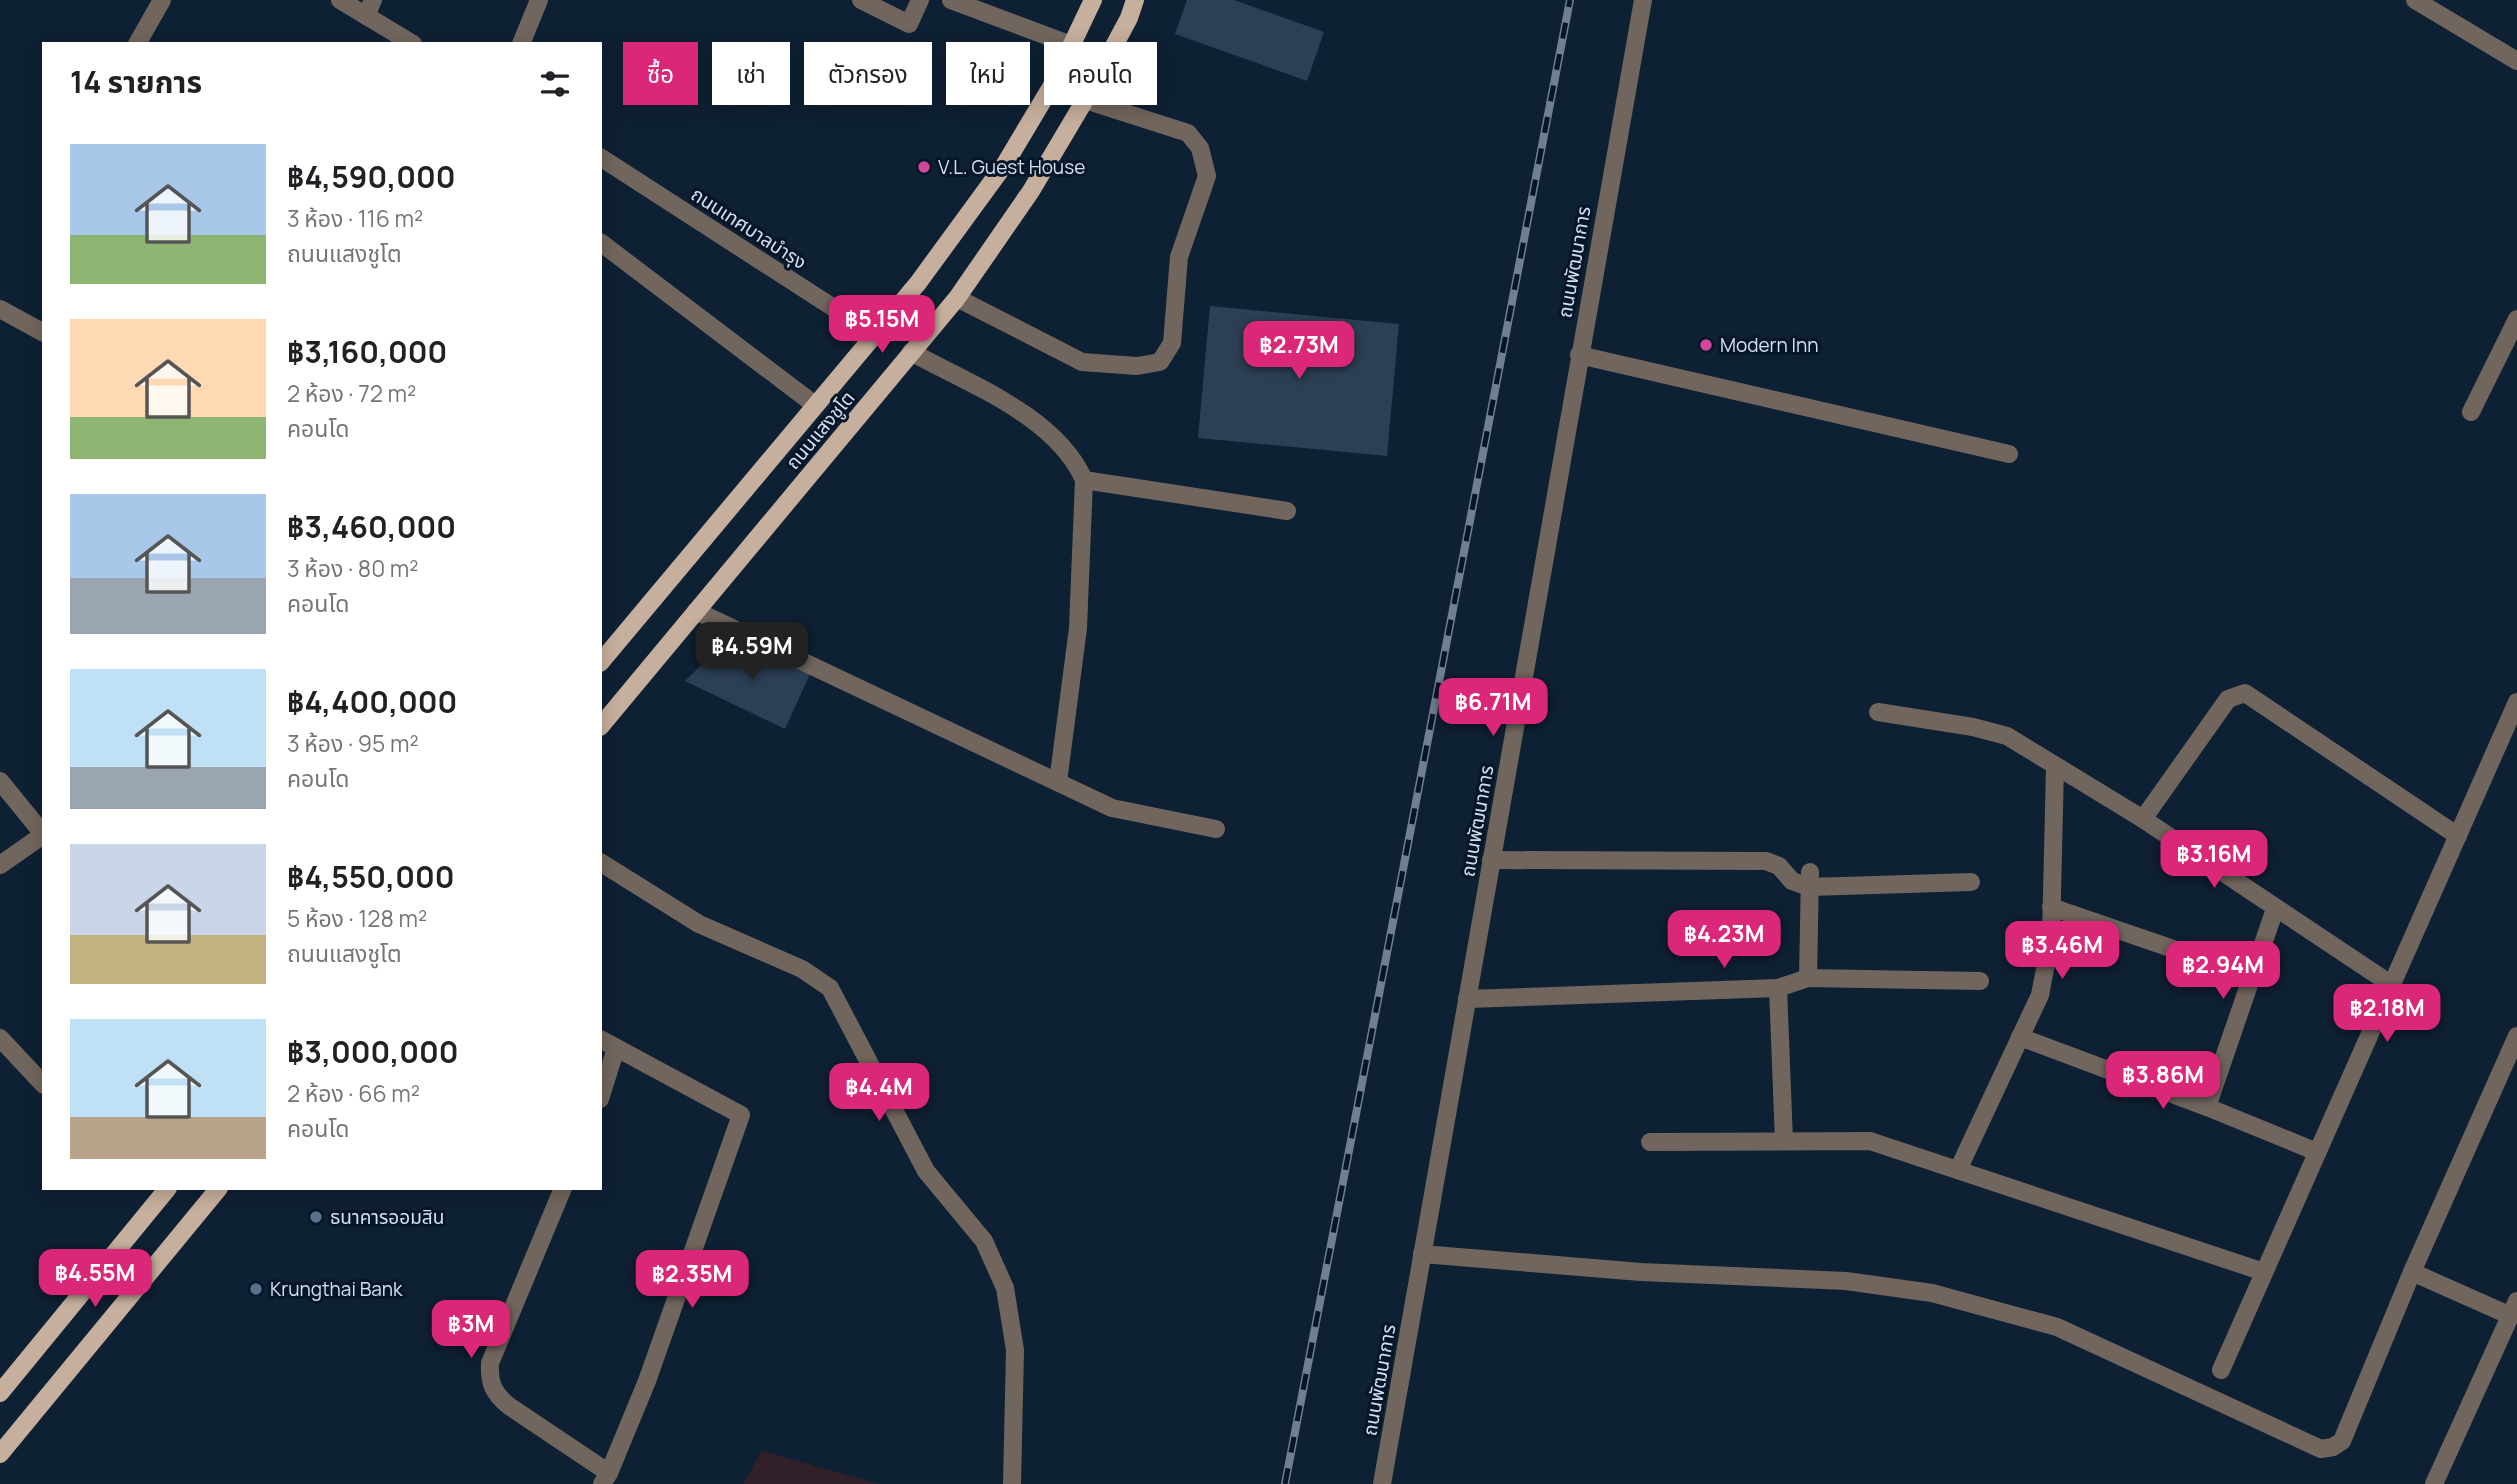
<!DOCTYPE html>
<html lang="th">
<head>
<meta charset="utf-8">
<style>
	body { margin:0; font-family:Manrope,"Noto Sans Thai",sans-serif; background:#f6f6f6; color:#202124; height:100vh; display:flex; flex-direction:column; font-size:26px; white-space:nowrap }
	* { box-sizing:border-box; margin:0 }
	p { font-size:23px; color:#757577 }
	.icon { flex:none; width:38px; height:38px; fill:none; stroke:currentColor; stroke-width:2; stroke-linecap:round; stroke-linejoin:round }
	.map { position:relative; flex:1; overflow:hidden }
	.panel { position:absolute; left:42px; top:42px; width:560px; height:1148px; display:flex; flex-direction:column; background:#fff; border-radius:0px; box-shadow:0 4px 18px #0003 }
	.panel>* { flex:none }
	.guide { position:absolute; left:623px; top:42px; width:665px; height:63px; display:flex; gap:14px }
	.price { position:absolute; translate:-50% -60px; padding:0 16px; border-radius:14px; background:#db2777; color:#fff; font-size:23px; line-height:46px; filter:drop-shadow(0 2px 4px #0008) }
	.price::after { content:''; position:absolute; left:50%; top:42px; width:21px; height:16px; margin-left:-10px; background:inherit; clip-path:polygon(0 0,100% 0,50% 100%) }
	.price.active { background:#222; color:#fff }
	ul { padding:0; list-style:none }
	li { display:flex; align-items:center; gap:21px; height:175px; padding:0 28px }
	li span { display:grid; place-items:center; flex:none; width:196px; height:140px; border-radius:0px; color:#555 }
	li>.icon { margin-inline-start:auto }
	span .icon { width:84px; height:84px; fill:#fffc; stroke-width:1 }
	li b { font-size:30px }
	h2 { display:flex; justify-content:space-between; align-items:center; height:84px; padding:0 28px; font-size:30px }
	.pill { padding:0 24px; border-radius:0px; background:#fff; box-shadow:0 4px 18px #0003; font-size:24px; line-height:63px }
	.pill.active { background:#db2777; color:#fff }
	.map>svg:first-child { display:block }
	.education { fill:#312029 }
	.building { fill:#2c3f54 }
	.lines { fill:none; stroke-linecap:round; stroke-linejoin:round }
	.minor { stroke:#71665d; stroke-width:18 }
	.major { stroke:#c6af9c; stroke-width:18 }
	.rail-casing { stroke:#718090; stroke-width:8 }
	.rail { stroke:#051629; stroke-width:5; stroke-dasharray:16; stroke-linecap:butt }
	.hotel-dot { fill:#d1479c; stroke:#051629; stroke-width:2.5 }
	.service-dot { fill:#5c6f8a; stroke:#051629; stroke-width:2.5 }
	.labels { text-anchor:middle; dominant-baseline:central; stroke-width:6; stroke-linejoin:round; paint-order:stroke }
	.poi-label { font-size:19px; fill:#d5e0ee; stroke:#051629; text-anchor:start }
	.street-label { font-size:19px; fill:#d5e0ee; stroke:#051629 }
</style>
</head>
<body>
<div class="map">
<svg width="2517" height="1484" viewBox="0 0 2517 1484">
	<rect width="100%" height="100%" fill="#0e2033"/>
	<path class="education" d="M762 1451 880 1484H743Z"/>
	<g class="building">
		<path d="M1187 0H1234L1324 32 1307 81 1175 34Z"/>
		<path d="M1210 306 1399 324 1387 456 1198 438Z"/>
		<path d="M729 638 810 674 785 729 685 681Z"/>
	</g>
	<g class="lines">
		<g class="minor">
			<path d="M340 0 413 44"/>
			<path d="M861 0 909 24 920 0"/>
			<path d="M951 0 1071 45"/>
			<path d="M2415 0 2517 61"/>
			<path d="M366 16 373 0"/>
			<path d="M137 44 162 0"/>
			<path d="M521 44 539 0"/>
			<path d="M600 157 874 334"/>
			<path d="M600 242 815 405"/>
			<path d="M957 298 1082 362 1137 366 1160 362 1172 343 1179 257 1207 176 1200 148 1188 133 1085 100"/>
			<path d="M0 309 44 333"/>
			<path d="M911 352C969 384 1056 416 1084 480L1078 628 1058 782"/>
			<path d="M1579 355 2009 454"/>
			<path d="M2471 412 2517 319"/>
			<path d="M1084 480 1287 511"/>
			<path d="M696 611 1112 808 1216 829"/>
			<path d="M1878 712 1973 727 2007 736 2143 819 2392 985"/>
			<path d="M0 781 44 835"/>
			<path d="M2143 819 2228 699 2245 693 2458 836"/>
			<path d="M1491 860 1766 861 1779 866 1792 881 1809 887 1971 882"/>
			<path d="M600 862 699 924 802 969 830 988 926 1171 984 1241 1005 1288 1015 1350 1012 1484"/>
			<path d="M0 865 43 835"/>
			<path d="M2051 907 2252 976"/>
			<path d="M1808 978 1810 872"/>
			<path d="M1778 988 1784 1141"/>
			<path d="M1467 999 1778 988 1808 978 1980 981"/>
			<path d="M2020 1037 2207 1107 2317 1152"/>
			<path d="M0 1038 44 1085"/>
			<path d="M600 1039 741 1115 647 1381 609 1473 602 1484"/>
			<path d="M600 1099 616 1048"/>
			<path d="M2207 1107 2275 909"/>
			<path d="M1650 1142 1870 1141 2264 1272"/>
			<path d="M1958 1170 2040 995 2051 938 2055 766"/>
			<path d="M563 1188 490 1363C489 1383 493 1393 509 1406L609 1473"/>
			<path d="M1422 1254 1641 1272 1846 1281 1932 1293 2057 1327 2321 1449 2333 1447 2342 1441 2412 1272 2511 1316"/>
			<path d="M2412 1272 2517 1036"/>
			<path d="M2221 1370 2517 702"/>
			<path d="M1382 1484 1643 0"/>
			<path d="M2434 1484 2517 1301"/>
		</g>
		<g class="major">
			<path d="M1054 82 1085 100"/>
			<path d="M600 663 918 283 1005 164 1054 82 1093 0"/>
			<path d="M600 727 957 298 1031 191 1085 100 1129 18 1135 0"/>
			<path d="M0 1393 168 1188"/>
			<path d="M0 1454 219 1188"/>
		</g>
		<g class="rail-casing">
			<path id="rail" d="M1285 1484 1570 0"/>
		</g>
		<use href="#rail" class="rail"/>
	</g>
	<g class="hotel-dot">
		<circle cx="924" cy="167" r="7"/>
		<circle cx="1706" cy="345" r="7"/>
	</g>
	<g class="service-dot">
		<circle cx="316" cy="1217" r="7"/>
		<circle cx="256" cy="1289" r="7"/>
	</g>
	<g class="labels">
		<g class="poi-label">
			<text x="938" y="167">V.L. Guest House</text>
			<text x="1720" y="345">Modern Inn</text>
			<text x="330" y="1217">ธนาคารออมสิน</text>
			<text x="270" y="1289">Krungthai Bank</text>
		</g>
		<g class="street-label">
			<text transform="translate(749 228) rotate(33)">ถนนเทศบาลบำรุง</text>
			<text transform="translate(1574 262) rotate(-80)">ถนนพัฒนาการ</text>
			<text transform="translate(820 430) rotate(-50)">ถนนแสงชูโต</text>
			<text transform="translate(1477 821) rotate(-80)">ถนนพัฒนาการ</text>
			<text transform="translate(1379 1380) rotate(-80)">ถนนพัฒนาการ</text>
		</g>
	</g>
</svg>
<b class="price" style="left:882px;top:355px">฿5.15M</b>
<b class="price" style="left:1299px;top:381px">฿2.73M</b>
<b class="price active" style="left:752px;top:682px">฿4.59M</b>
<b class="price" style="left:1493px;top:738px">฿6.71M</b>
<b class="price" style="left:2214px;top:890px">฿3.16M</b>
<b class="price" style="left:1724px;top:970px">฿4.23M</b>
<b class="price" style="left:2062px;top:981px">฿3.46M</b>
<b class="price" style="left:2223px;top:1001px">฿2.94M</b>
<b class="price" style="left:2387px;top:1044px">฿2.18M</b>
<b class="price" style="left:2163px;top:1111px">฿3.86M</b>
<b class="price" style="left:879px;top:1123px">฿4.4M</b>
<b class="price" style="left:95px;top:1309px">฿4.55M</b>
<b class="price" style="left:692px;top:1310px">฿2.35M</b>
<b class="price" style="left:471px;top:1360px">฿3M</b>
<div class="guide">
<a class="pill active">ซื้อ</a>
<a class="pill">เช่า</a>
<a class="pill">ตัวกรอง</a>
<a class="pill">ใหม่</a>
<a class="pill">คอนโด</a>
</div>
<section class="panel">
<h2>14 รายการ<svg class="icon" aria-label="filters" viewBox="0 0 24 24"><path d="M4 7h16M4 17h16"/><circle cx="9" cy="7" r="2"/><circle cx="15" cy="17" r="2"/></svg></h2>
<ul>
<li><span style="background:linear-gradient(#a9c7e8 65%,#8fb573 0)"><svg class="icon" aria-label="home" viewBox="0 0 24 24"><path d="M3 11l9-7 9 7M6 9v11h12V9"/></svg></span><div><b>฿4,590,000</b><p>3 ห้อง · 116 m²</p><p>ถนนแสงชูโต</p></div></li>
<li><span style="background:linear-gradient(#ffd9b3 70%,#8fb573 0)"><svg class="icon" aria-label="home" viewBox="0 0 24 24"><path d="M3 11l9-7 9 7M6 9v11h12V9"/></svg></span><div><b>฿3,160,000</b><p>2 ห้อง · 72 m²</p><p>คอนโด</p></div></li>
<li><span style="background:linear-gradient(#a9c7e8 60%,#9aa5b1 0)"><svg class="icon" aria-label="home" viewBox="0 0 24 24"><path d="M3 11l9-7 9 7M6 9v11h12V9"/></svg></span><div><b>฿3,460,000</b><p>3 ห้อง · 80 m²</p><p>คอนโด</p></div></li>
<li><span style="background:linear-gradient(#bfe0f5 70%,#9aa5b1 0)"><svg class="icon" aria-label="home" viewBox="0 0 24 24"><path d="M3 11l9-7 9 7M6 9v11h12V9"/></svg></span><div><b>฿4,400,000</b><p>3 ห้อง · 95 m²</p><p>คอนโด</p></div></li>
<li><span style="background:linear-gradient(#c9d6e8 65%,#c2b280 0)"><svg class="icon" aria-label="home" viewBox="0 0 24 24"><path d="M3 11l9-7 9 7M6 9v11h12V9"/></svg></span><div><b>฿4,550,000</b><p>5 ห้อง · 128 m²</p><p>ถนนแสงชูโต</p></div></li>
<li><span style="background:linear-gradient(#bfe0f5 70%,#b9a48a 0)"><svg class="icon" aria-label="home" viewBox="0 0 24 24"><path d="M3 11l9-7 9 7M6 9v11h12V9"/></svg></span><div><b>฿3,000,000</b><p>2 ห้อง · 66 m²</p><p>คอนโด</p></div></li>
</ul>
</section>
</div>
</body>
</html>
